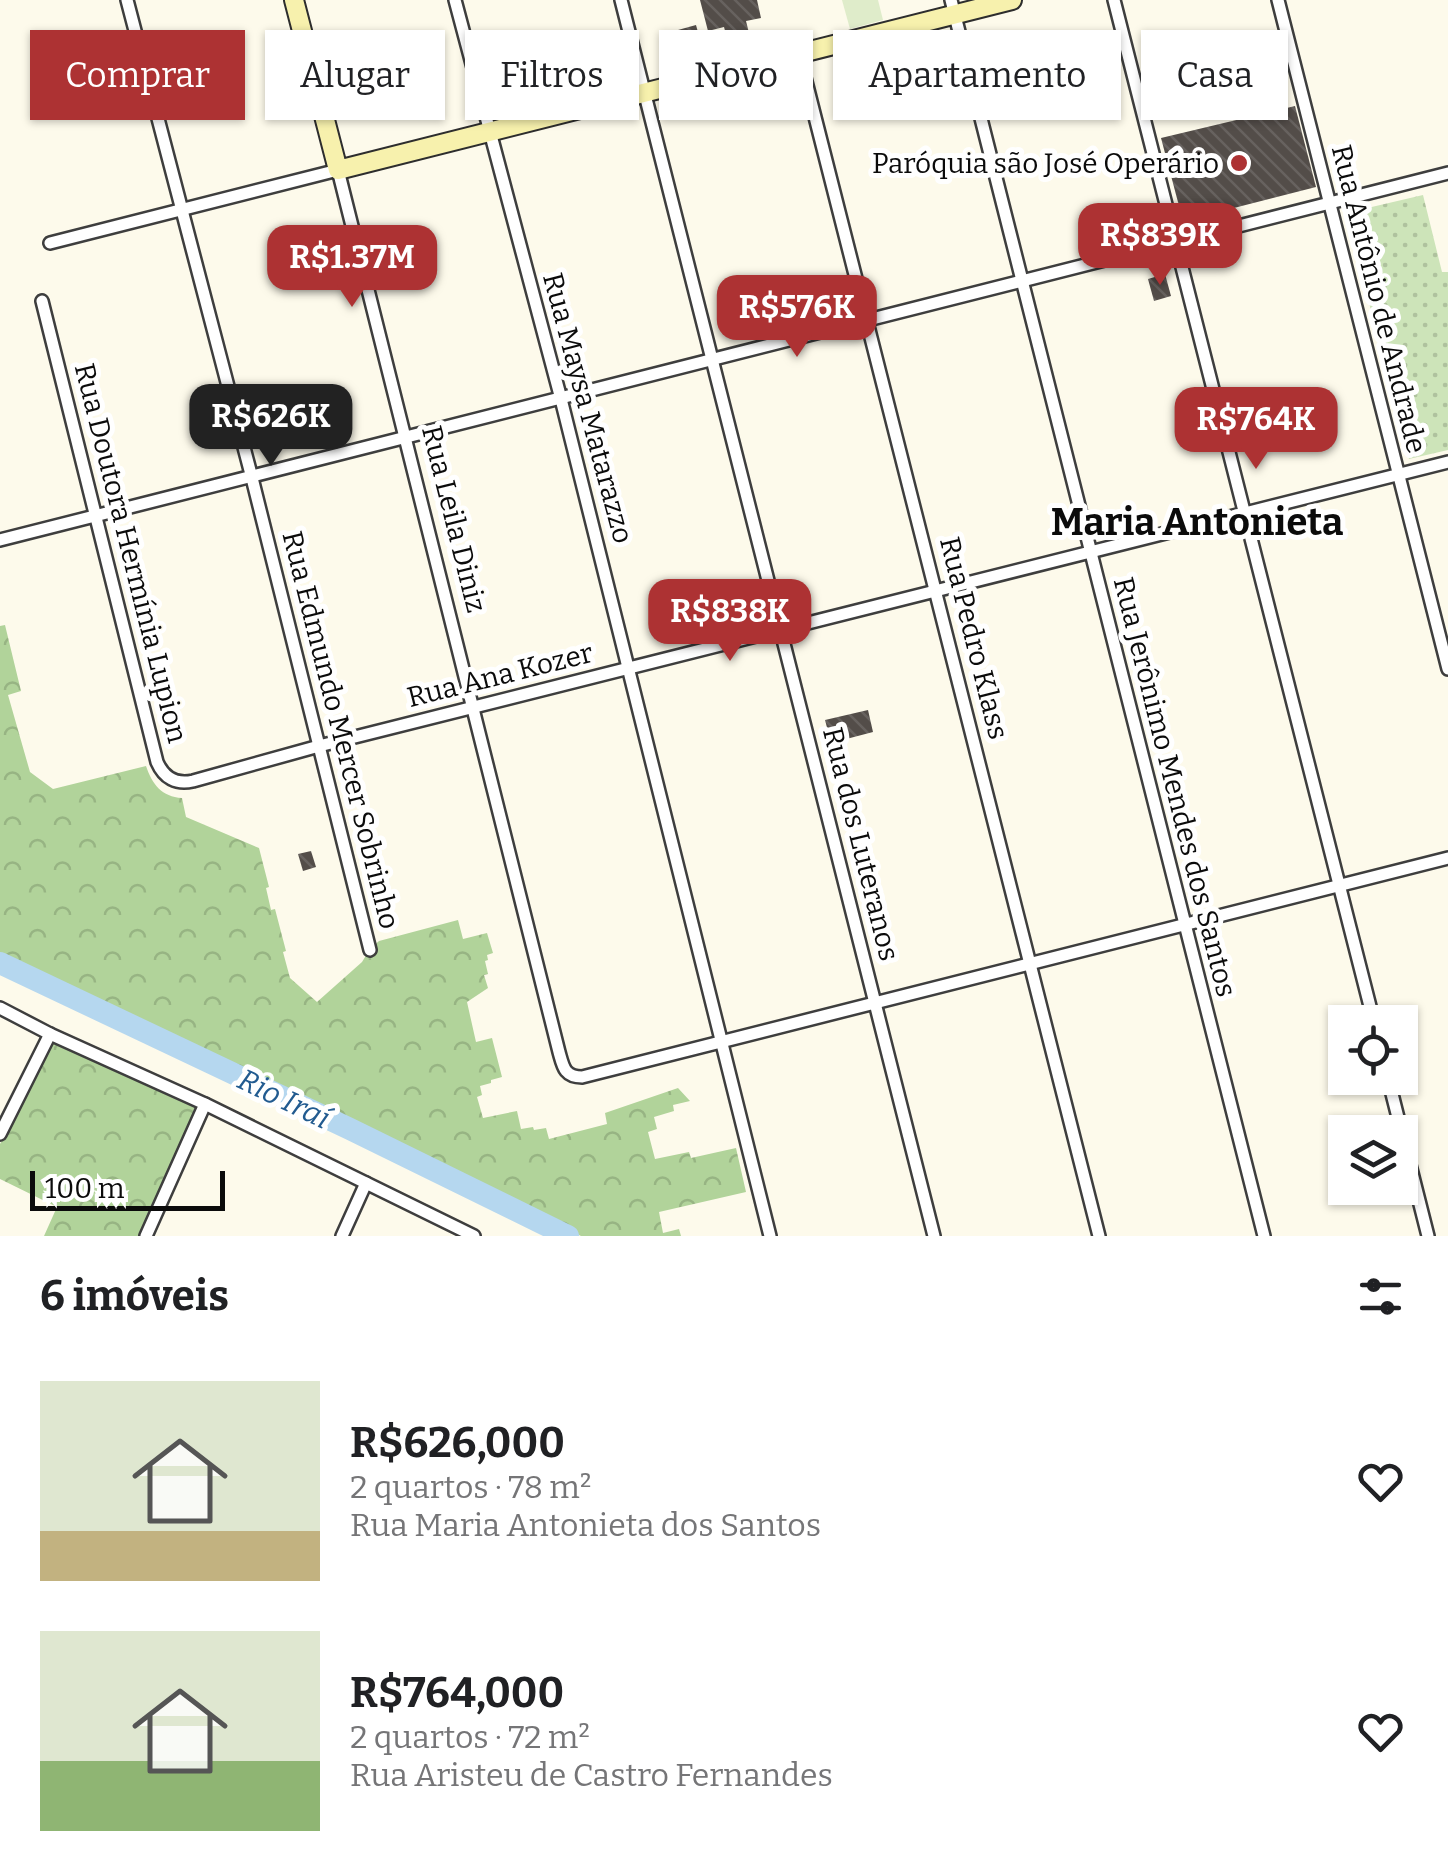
<!DOCTYPE html>
<html lang="pt">
<head>
<meta charset="utf-8">
<style>
	body { margin:0; font-family:Bitter,serif; background:#f6f6f6; color:#202124; height:100vh; display:flex; flex-direction:column; font-size:38px; white-space:nowrap }
	* { box-sizing:border-box; margin:0 }
	p { font-size:32px; color:#757577 }
	.icon { flex:none; width:55px; height:55px; fill:none; stroke:currentColor; stroke-width:2; stroke-linecap:round; stroke-linejoin:round }
	.map { position:relative; height:1236px; overflow:hidden }
	.drawer { display:flex; flex-direction:column; background:#fff; flex:1 }
	.drawer>* { flex:none }
	.banner { position:absolute; left:30px; top:30px; width:1390px; height:90px; display:flex; gap:20px }
	.buttons { position:absolute; left:1328px; top:1005px; display:grid; gap:20px }
	.buttons a { display:grid; place-items:center; width:90px; height:90px; border-radius:0px; background:#fff; box-shadow:0 2px 8px #0004; font-size:50px }
	.scale { position:absolute; left:30px; bottom:25px; width:195px; box-sizing:border-box; padding-left:10px; border:5px solid #0b0b0b; border-top:0; font-size:28px; line-height:35px; white-space:nowrap; color:#0b0b0b; -webkit-text-stroke:8px #fff; paint-order:stroke }
	.price { position:absolute; translate:-50% -85px; padding:0 22px; border-radius:20px; background:#ad3233; color:#fff; font-size:32px; line-height:65px; filter:drop-shadow(0 2px 5px #0008) }
	.price::after { content:''; position:absolute; left:50%; top:60px; width:30px; height:22px; margin-left:-15px; background:inherit; clip-path:polygon(0 0,100% 0,50% 100%) }
	.price.current { background:#222; color:#fff }
	ul { padding:0; list-style:none }
	li { display:flex; align-items:center; gap:30px; height:250px; padding:0 40px }
	li span { display:grid; place-items:center; flex:none; width:280px; height:200px; border-radius:0px; color:#555 }
	li>.icon { margin-inline-start:auto }
	span .icon { width:120px; height:120px; fill:#fffc; stroke-width:1 }
	li b { font-size:42px }
	h2 { display:flex; justify-content:space-between; align-items:center; height:120px; padding:0 40px; font-size:42px }
	.pill { padding:0 35px; border-radius:0px; background:#fff; box-shadow:0 2px 8px #0004; font-size:35px; line-height:90px }
	.pill.current { background:#ad3233; color:#fff }
	.map>svg:first-child { display:block }
	.forest { fill:url(#forest-crowns) }
	.park { fill:url(#park-dots) }
	.pitch { fill:#dfecca }
	.lines { fill:none; stroke-linecap:round; stroke-linejoin:round }
	.river { stroke:#b5d7ef; stroke-width:22 }
	.building { fill:url(#building-back-hatch) }
	.street-casing { stroke:#3e3e3e; stroke-width:16 }
	.secondary-casing { stroke:#2d2d2d; stroke-width:22 }
	.street { stroke:#fff; stroke-width:11 }
	.secondary { stroke:#f7f1ad; stroke-width:18 }
	.poi-dot { fill:#ad3233; stroke:#fff; stroke-width:4 }
	.labels { text-anchor:middle; dominant-baseline:central; stroke-width:10; stroke-linejoin:round; paint-order:stroke }
	.poi-label { font-size:28px; fill:#0b0b0b; stroke:#fff; text-anchor:end }
	.street-label { font-size:28px; fill:#0b0b0b; stroke:#fff }
	.water-label { font-size:30px; font-style:italic; fill:#225b90; stroke:#fff }
	.district-label { font-size:38px; font-weight:bold; fill:#0b0b0b; stroke:#fff }
</style>
</head>
<body>
<div class="map">
<svg width="1448" height="1236" viewBox="0 0 1448 1236">
	<defs>
		<pattern id="forest-crowns" width="20" height="18" patternUnits="userSpaceOnUse" patternTransform="scale(2.5)"><rect width="20" height="18" fill="#b1d39a"/><path d="M2 6a3 3 0 1 1 6 0M12 15a3 3 0 1 1 6 0" fill="none" stroke="#97b483"/></pattern>
		<pattern id="park-dots" width="8" height="8" patternUnits="userSpaceOnUse" patternTransform="scale(2.5)"><rect width="8" height="8" fill="#cde4b9"/><path d="M2 2h.1M6 6h.1" fill="none" stroke="#afc29e" stroke-width="1.8" stroke-linecap="round"/></pattern>
		<pattern id="building-back-hatch" width="6" height="6" patternUnits="userSpaceOnUse" patternTransform="scale(2.5)"><rect width="6" height="6" fill="#534d49"/><path d="M-1 5l2 2M0 0l6 6M5-1l2 2" fill="none" stroke="#67625f"/></pattern>
	</defs>
	<rect width="100%" height="100%" fill="#fdfaeb"/>
	<g class="forest">
		<path d="M5 625 21 691 8 695 30 772 53 789 146 766C152 784 162 797 182 798L186 817 259 848 269 887 266 888 271 910 275 909 286 951 283 952 290 978 317 1002 362 962 370 949 379 941 458 920 463 939 487 933 493 953 487 955 488 960 485 961 488 974 484 975 488 988 467 1002 476 1042 492 1038 502 1077 491 1080V1083L480 1086 482 1095 477 1097 483 1118 517 1111 521 1129 533 1127 534 1130 546 1128 549 1139 607 1124 605 1113 678 1088 690 1101 673 1105 674 1111 654 1117 657 1129 648 1132 655 1159 689 1152 691 1158 736 1148 746 1192 659 1212 663 1233 679 1229 681 1236H581L0 953V626Z"/>
		<path d="M54 1042 201 1109 140 1236H44L57 1207 0 1179V1144Z"/>
	</g>
	<path class="park" d="M1423 195 1442 272H1448V450L1409 459 1346 213Z"/>
	<path class="pitch" d="M842 0H878L883 20 850 29Z"/>
	<g class="lines">
		<path class="river" d="M0 963 350 1129 568 1236"/>
	</g>
	<g class="building">
		<path d="M700 0H757L761 18 746 21 750 37 728 42 724 27 708 31Z"/>
		<path d="M696 25 703 50 685 54 678 30Z"/>
		<path d="M1295 106 1316 187 1183 221 1161 138Z"/>
		<path d="M1165 274 1171 296 1154 301 1148 279Z"/>
		<path d="M868 710 873 732 831 743 825 720Z"/>
		<path d="M311 851 316 867 303 871 298 854Z"/>
	</g>
	<g class="lines">
		<g class="street-casing">
			<g id="street">
				<path d="M127 0 252 478 370 950"/>
				<path d="M455 0 561 399 770 1236"/>
				<path d="M621 0 934 1236"/>
				<path d="M951 0 1264 1236"/>
				<path d="M1114 0 1374 1022"/>
				<path d="M1278 0 1448 669"/>
				<path d="M799 54 1099 1236"/>
				<path d="M50 243 338 170 559 1052C563 1066 564 1077 582 1077L1448 858"/>
				<path d="M42 301 157 762C164 778 176 785 193 781L319 746 1448 462"/>
				<path d="M0 540 1448 173"/>
				<path d="M0 1008 50 1034 205 1104 474 1236"/>
				<path d="M1388 1078 1428 1236"/>
				<path d="M0 1134 50 1034"/>
				<path d="M146 1236 205 1104"/>
				<path d="M342 1236 366 1183"/>
			</g>
		</g>
		<g class="secondary-casing">
			<path id="secondary" d="M294 0 338 170 1012 0"/>
		</g>
		<use href="#street" class="street"/>
		<use href="#secondary" class="secondary"/>
	</g>
	<circle class="poi-dot" cx="1239" cy="163" r="10"/>
	<g class="labels">
		<g class="poi-label">
			<text x="1219" y="163">Paróquia são José Operário</text>
		</g>
		<g class="street-label">
			<text transform="translate(1379 299) rotate(76)">Rua Antônio de Andrade</text>
			<text transform="translate(588 408) rotate(75)">Rua Maysa Matarazzo</text>
			<text transform="translate(454 519) rotate(76)">Rua Leila Diniz</text>
			<text transform="translate(131 553) rotate(76)">Rua Doutora Hermínia Lupion</text>
			<text transform="translate(974 638) rotate(76)">Rua Pedro Klass</text>
			<text transform="translate(500 675) rotate(-14)">Rua Ana Kozer</text>
			<text transform="translate(341 730) rotate(76)">Rua Edmundo Mercer Sobrinho</text>
			<text transform="translate(1175 787) rotate(76)">Rua Jerônimo Mendes dos Santos</text>
			<text transform="translate(861 844) rotate(76)">Rua dos Luteranos</text>
		</g>
		<g class="water-label">
			<text transform="translate(284 1099) rotate(26)">Rio Iraí</text>
		</g>
		<g class="district-label">
			<text x="1197" y="522">Maria Antonieta</text>
		</g>
	</g>
</svg>
<div class="buttons">
<a><svg class="icon" aria-label="locate" viewBox="0 0 24 24"><circle cx="12" cy="12" r="6"/><path d="M12 2v4M12 18v4M2 12h4M18 12h4"/></svg></a>
<a><svg class="icon" aria-label="layers" viewBox="0 0 24 24"><path d="M12 4l9 5-9 5-9-5zM3 14l9 5 9-5"/></svg></a>
</div>
<div class="scale">100 m</div>
<b class="price" style="left:1160px;top:288px">R$839K</b>
<b class="price" style="left:352px;top:310px">R$1.37M</b>
<b class="price" style="left:797px;top:360px">R$576K</b>
<b class="price current" style="left:271px;top:469px">R$626K</b>
<b class="price" style="left:1256px;top:472px">R$764K</b>
<b class="price" style="left:730px;top:664px">R$838K</b>
<div class="banner">
<a class="pill current">Comprar</a>
<a class="pill">Alugar</a>
<a class="pill">Filtros</a>
<a class="pill">Novo</a>
<a class="pill">Apartamento</a>
<a class="pill">Casa</a>
</div>
</div>
<section class="drawer">
<h2>6 imóveis<svg class="icon" aria-label="filters" viewBox="0 0 24 24"><path d="M4 7h16M4 17h16"/><circle cx="9" cy="7" r="2"/><circle cx="15" cy="17" r="2"/></svg></h2>
<ul>
<li><span style="background:linear-gradient(#dfe7d0 75%,#c2b280 0)"><svg class="icon" aria-label="home" viewBox="0 0 24 24"><path d="M3 11l9-7 9 7M6 9v11h12V9"/></svg></span><div><b>R$626,000</b><p>2 quartos · 78 m²</p><p>Rua Maria Antonieta dos Santos</p></div><svg class="icon" aria-label="heart" viewBox="0 0 24 24"><path d="M12 20l-8-8c-3-5 5-10 8-4 3-6 11-1 8 4z"/></svg></li>
<li><span style="background:linear-gradient(#dfe7d0 65%,#8fb573 0)"><svg class="icon" aria-label="home" viewBox="0 0 24 24"><path d="M3 11l9-7 9 7M6 9v11h12V9"/></svg></span><div><b>R$764,000</b><p>2 quartos · 72 m²</p><p>Rua Aristeu de Castro Fernandes</p></div><svg class="icon" aria-label="heart" viewBox="0 0 24 24"><path d="M12 20l-8-8c-3-5 5-10 8-4 3-6 11-1 8 4z"/></svg></li>
</ul>
</section>
</body>
</html>
